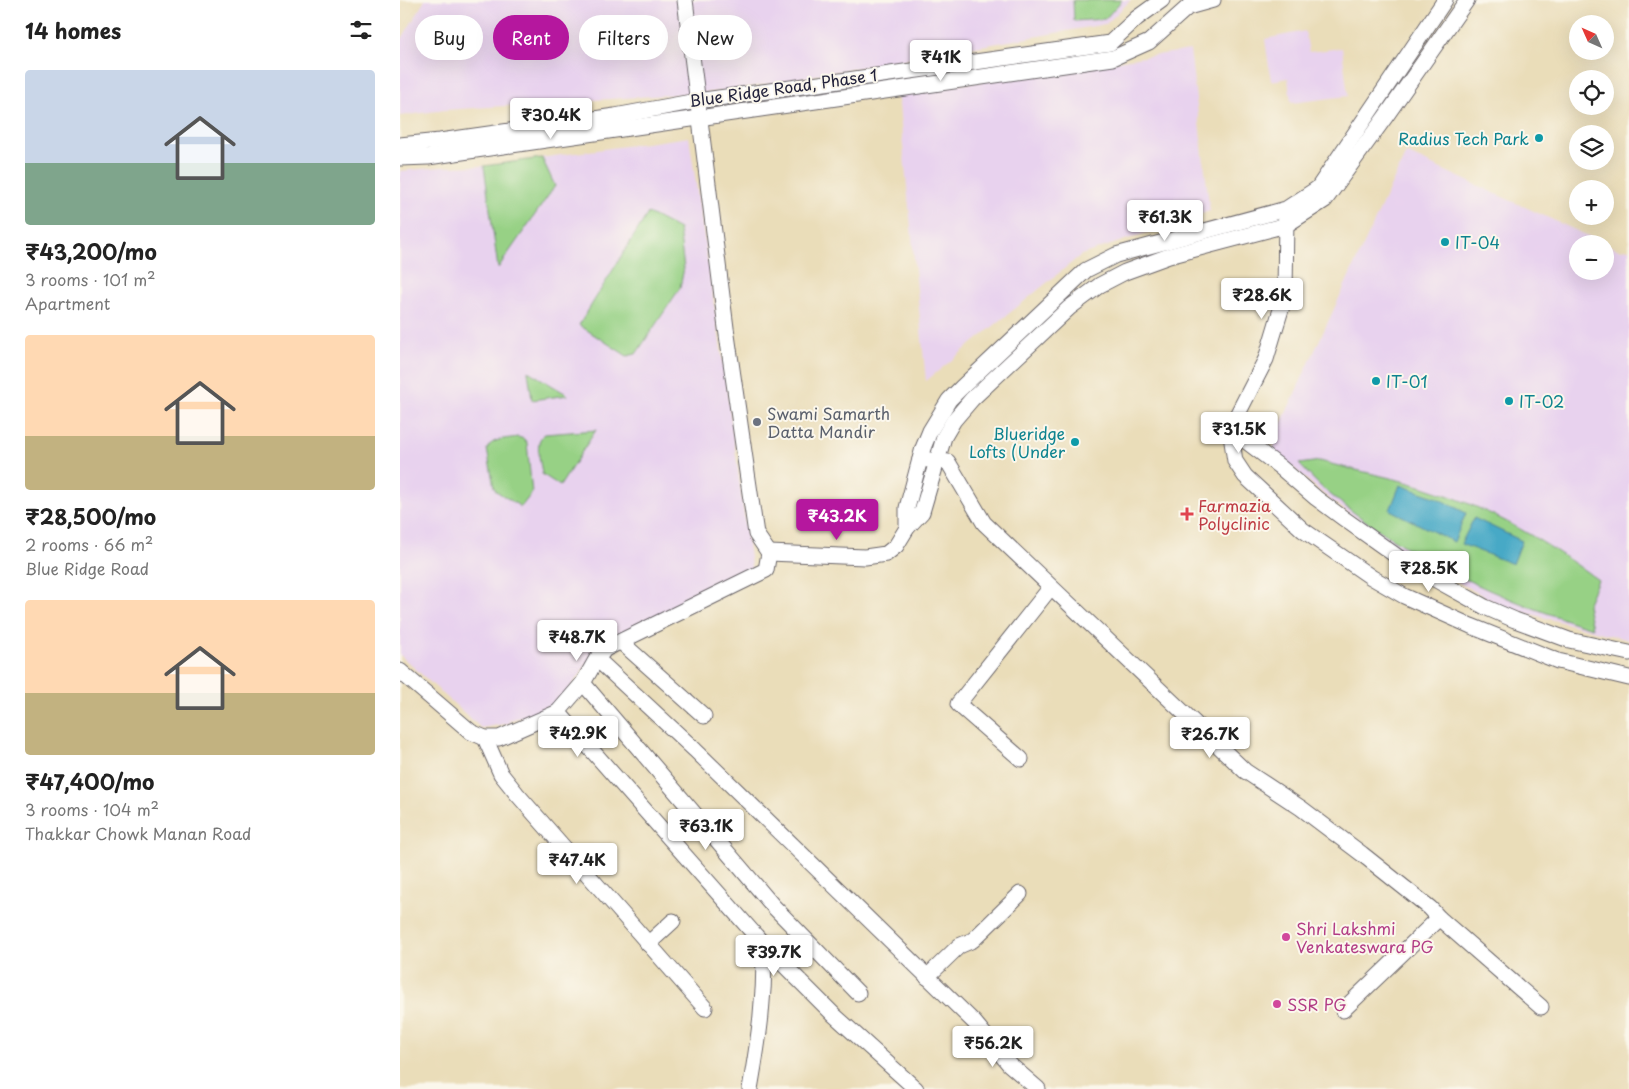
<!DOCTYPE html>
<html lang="en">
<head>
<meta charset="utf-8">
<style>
	body { margin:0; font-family:"Playpen Sans",sans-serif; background:#f2f2f2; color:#222; height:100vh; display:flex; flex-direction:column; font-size:19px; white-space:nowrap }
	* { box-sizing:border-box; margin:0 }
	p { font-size:16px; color:#767676 }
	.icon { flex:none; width:28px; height:28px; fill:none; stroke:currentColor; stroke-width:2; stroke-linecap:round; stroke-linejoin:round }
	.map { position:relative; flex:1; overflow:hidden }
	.panel { display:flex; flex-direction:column; background:#fff; width:400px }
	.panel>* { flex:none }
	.banner { position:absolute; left:15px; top:15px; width:475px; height:45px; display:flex; gap:10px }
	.needle { width:32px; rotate:315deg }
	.fabs { position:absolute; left:1169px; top:15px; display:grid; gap:10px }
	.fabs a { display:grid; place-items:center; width:45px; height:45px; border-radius:50%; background:#fff; box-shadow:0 5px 20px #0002; font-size:25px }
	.price { position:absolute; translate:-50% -42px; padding:0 11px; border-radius:5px; background:#fff; color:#222; font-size:16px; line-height:32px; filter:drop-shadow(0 1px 2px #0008) }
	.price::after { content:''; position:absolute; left:50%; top:30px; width:15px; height:11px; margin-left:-8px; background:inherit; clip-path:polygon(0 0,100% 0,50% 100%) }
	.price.on { background:#b5179e; color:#fff }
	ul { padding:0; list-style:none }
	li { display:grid; align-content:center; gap:10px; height:265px; padding:0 25px }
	li span { display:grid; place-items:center; height:155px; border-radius:5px; color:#555 }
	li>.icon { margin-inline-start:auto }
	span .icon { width:90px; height:90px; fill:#fffc; stroke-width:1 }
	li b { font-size:21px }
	h2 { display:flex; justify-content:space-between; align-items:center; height:60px; padding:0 25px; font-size:21px }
	.chip { padding:0 18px; border-radius:22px; background:#fff; box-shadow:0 5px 20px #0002; font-size:18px; line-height:45px }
	.chip.on { background:#b5179e; color:#fff }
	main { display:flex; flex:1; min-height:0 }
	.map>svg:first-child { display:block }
	.built { fill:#e8d2ee; fill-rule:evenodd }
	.green { fill:#97d185; stroke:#5c7a60 }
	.water { fill:#46a9c6; stroke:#346680 }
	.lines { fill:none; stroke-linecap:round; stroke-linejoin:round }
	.minor-casing { stroke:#686367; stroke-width:17 }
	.minor { stroke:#fff; stroke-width:15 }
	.culture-dot { fill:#0f9aa8; stroke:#fbf7ec; stroke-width:2 }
	.worship-dot { fill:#6b7280; stroke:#fbf7ec; stroke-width:2 }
	.health-dot { fill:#e0444e; stroke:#fbf7ec; stroke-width:2 }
	.hotel-dot { fill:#d1479c; stroke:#fbf7ec; stroke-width:2 }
	.labels { text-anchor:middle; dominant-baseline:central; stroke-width:4; stroke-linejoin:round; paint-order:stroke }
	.street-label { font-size:16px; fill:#22223b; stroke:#fbf7ec }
	.culture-label { font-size:16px; fill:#0d838f; stroke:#fbf7ec; text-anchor:start }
	.worship-label { font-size:16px; fill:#5b616d; stroke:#fbf7ec; text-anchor:start }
	.health-label { font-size:16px; fill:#be3a42; stroke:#fbf7ec; text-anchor:start }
	.hotel-label { font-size:16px; fill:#b23c85; stroke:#fbf7ec; text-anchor:start }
</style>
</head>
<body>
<main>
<section class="panel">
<h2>14 homes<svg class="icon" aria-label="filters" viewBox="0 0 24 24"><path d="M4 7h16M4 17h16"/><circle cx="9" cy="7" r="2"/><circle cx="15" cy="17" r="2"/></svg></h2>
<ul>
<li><span style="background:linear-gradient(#c9d6e8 60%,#7fa58c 0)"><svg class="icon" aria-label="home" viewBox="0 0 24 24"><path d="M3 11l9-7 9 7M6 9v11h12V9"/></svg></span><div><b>₹43,200/mo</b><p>3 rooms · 101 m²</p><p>Apartment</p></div></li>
<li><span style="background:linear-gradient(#ffd9b3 65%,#c2b280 0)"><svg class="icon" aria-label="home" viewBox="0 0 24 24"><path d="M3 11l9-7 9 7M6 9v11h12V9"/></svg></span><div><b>₹28,500/mo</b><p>2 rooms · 66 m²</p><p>Blue Ridge Road</p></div></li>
<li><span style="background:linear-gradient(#ffd9b3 60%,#c2b280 0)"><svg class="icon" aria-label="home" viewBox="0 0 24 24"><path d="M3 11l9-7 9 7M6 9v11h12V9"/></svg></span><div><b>₹47,400/mo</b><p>3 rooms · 104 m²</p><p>Thakkar Chowk Manan Road</p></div></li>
</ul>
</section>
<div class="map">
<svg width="1229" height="1089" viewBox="0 0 1229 1089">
	<rect width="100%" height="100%" fill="#fbf7ec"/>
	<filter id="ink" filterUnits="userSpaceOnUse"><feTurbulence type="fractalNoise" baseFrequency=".02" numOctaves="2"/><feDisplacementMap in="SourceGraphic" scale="10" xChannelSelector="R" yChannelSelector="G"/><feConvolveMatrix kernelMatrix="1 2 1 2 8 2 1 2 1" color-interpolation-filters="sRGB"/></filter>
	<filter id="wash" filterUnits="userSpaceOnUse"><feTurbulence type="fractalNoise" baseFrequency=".0096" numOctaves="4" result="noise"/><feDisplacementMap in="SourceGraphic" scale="20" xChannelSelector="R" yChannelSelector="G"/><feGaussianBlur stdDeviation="1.12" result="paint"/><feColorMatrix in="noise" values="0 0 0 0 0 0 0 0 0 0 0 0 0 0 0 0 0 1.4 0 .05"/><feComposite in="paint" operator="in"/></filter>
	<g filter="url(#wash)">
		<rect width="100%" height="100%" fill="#eaddb9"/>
		<g class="built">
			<path d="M25 0H731L706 24 327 91 44 110 0 116V42Z"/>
			<path d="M905 31 909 52 942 48 948 96 891 103 888 78 871 81 865 39Z"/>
			<path d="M790 50 810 211 681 255 526 381 498 94Z"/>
			<path d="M289 137 327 390 352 573 197 649 156 709 109 720 110 723 81 728 0 655V171L42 167 84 166Z"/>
			<path d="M1006 153 1219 250 1229 249V640L1104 607 1013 558 929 499 873 450 879 428ZM1178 244H1205V271H1178Z"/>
		</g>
		<g class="green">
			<path d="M673 0H722L705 19 674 21Z"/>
			<path d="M142 158 155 186 98 268 84 166Z"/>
			<path d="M248 213 279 229 284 268 280 288 236 354 227 356 179 325Z"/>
			<path d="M128 371 168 395 132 400Z"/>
			<path d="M196 430 160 486 142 474C141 463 133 441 145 434Z"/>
			<path d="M118 437 124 439 127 443 132 493 121 507 96 491 94 487 87 449C92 438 107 439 118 437Z"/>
			<path d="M920 461C959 472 1000 478 1038 492 1097 512 1149 544 1198 580L1187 605 1192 628C1096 599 1004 555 926 491 916 483 908 473 899 464Z"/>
		</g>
		<g class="water">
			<path d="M1000 485 1037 498 1066 513 1054 542 990 510Z"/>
			<path d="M1074 518 1122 541 1113 564 1061 544Z"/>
		</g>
	</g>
	<g filter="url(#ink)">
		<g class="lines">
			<g class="minor-casing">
				<g id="minor">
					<path d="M0 145 40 141 215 116 297 101 710 43 737 18 762 0"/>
					<path d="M0 158 28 157 713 58 749 42 788 7 813 0"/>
					<path d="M830 429 835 461 845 476 903 530 971 577 1004 596 1071 626 1158 661 1229 678"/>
					<path d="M830 429 880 467 916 498 943 518 1005 562 1038 581 1085 607 1115 620 1169 640 1229 653"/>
					<path d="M830 429 866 359 885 296 886 215"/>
					<path d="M520 459 548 462 584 523 845 771 901 808 962 854 1030 908 1039 918 1141 1007"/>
					<path d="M507 528V508L523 448 530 431 549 400 561 388 686 270 716 255 886 209 918 188 1045 0"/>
					<path d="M369 553 465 557 486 554 496 546 507 528 522 512 544 437 554 420 572 399 669 308 700 285 725 272 769 256 886 225 925 200 986 116 1067 0"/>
					<path d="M221 642 304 716"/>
					<path d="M197 659 295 750 574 1022 609 1064 638 1089"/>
					<path d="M0 671 71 732 85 738H99L158 712 183 683 196 660 205 649 366 570 369 553 356 534 326 328 285 0"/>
					<path d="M183 683 374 907 458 993"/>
					<path d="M158 712 364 945 434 1015 516 1089"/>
					<path d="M85 738 101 774 117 794 305 1008"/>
					<path d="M621 759 558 704 651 587"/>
					<path d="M248 944 273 921"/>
					<path d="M527 977 559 946 573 940 620 894"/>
					<path d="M943 1010 1039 918"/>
					<path d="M350 1089C359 1038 365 997 364 945"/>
				</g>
			</g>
			<use href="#minor" class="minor"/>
		</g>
	</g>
	<g class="culture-dot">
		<circle cx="1139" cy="138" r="5"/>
		<circle cx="1045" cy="242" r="5"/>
		<circle cx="976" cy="381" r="5"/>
		<circle cx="1109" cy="401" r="5"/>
		<circle cx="675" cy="442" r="5"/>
	</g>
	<circle class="worship-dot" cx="357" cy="422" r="5"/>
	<path class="health-dot" d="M784.5 506.5h5v5h5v5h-5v5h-5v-5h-5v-5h5z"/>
	<g class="hotel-dot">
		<circle cx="886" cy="937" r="5"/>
		<circle cx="877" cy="1004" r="5"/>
	</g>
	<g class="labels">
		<g class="street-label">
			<text transform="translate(383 87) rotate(-8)">Blue Ridge Road, Phase 1</text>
		</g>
		<g class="culture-label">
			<text x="1129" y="138" text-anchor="end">Radius Tech Park</text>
			<text x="1055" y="242">IT-04</text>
			<text x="986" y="381">IT-01</text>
			<text x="1119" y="401">IT-02</text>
			<text x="665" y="433" text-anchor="end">Blueridge<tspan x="665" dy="18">Lofts (Under</tspan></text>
		</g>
		<g class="worship-label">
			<text x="367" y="413">Swami Samarth<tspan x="367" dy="18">Datta Mandir</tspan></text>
		</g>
		<g class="health-label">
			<text x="798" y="505">Farmazia<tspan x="798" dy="18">Polyclinic</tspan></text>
		</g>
		<g class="hotel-label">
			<text x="896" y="928">Shri Lakshmi<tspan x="896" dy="18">Venkateswara PG</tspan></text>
			<text x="887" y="1004">SSR PG</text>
		</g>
	</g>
</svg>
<div class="fabs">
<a><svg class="needle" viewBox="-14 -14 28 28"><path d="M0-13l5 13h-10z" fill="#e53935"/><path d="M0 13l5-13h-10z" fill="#767676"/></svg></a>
<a><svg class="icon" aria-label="locate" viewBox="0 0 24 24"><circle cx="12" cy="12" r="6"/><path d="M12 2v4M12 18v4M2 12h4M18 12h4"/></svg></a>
<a><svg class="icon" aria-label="layers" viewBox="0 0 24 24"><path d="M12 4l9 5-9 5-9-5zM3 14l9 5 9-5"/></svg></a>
<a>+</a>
<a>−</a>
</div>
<b class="price" style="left:541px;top:82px">₹41K</b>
<b class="price" style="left:151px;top:140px">₹30.4K</b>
<b class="price" style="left:765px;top:242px">₹61.3K</b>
<b class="price" style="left:862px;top:320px">₹28.6K</b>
<b class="price" style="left:839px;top:454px">₹31.5K</b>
<b class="price on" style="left:437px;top:541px">₹43.2K</b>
<b class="price" style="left:1029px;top:593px">₹28.5K</b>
<b class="price" style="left:177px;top:662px">₹48.7K</b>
<b class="price" style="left:178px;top:758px">₹42.9K</b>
<b class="price" style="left:810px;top:759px">₹26.7K</b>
<b class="price" style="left:306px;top:851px">₹63.1K</b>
<b class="price" style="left:177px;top:885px">₹47.4K</b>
<b class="price" style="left:374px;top:977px">₹39.7K</b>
<b class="price" style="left:593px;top:1068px">₹56.2K</b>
<div class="banner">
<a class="chip">Buy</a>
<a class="chip on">Rent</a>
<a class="chip">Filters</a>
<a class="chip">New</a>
</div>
</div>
</main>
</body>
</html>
